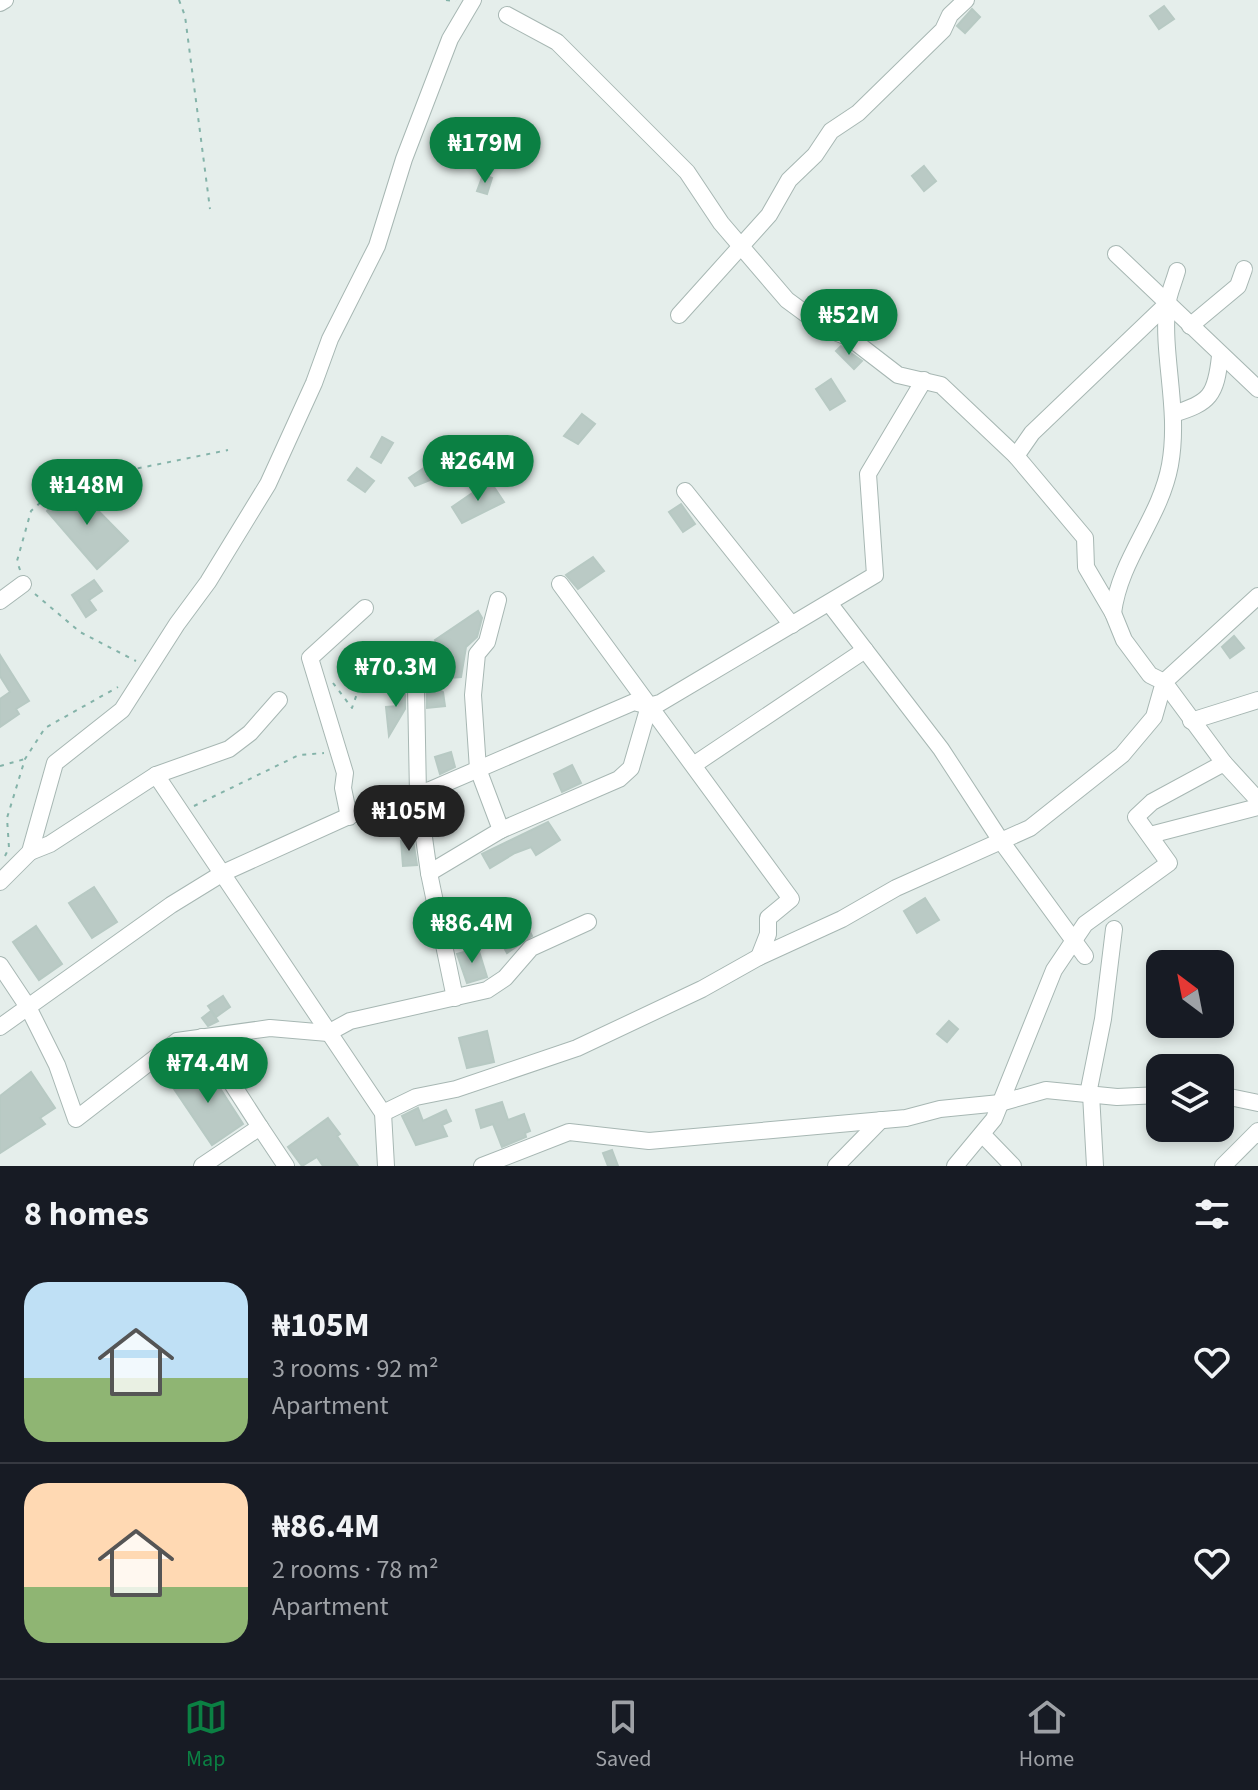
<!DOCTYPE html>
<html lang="en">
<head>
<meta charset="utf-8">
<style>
	body { margin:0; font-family:"Source Sans 3",sans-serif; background:#242831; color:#f1f3f6; height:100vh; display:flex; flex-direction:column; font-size:30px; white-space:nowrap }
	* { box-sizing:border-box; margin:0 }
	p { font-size:26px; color:#9ea1a6 }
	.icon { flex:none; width:44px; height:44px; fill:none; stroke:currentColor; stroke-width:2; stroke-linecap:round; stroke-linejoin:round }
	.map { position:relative; height:1166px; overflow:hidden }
	.drawer { display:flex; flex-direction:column; background:#171b24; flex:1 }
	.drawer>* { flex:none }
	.needle { width:52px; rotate:328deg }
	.controls { position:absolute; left:1146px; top:950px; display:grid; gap:16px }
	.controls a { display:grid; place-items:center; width:88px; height:88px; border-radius:16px; background:#171b24; box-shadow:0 4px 12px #0003; font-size:40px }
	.price { position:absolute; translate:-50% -68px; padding:0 18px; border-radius:28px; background:#0b8043; color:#fff; font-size:26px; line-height:52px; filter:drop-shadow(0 2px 4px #0008) }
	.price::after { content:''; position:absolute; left:50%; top:48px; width:24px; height:18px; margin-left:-12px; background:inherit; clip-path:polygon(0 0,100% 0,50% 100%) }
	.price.active { background:#222; color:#fff }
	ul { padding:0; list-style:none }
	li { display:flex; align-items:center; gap:24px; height:200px; padding:0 24px }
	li+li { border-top:2px solid #363941 }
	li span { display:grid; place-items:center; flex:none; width:224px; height:160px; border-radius:24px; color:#555 }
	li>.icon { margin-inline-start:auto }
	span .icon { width:96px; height:96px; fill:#fffc; stroke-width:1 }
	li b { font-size:34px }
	h2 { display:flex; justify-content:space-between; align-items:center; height:96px; padding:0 24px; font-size:34px }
	.tab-bar { display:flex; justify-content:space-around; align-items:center; height:112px; border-top:2px solid #363941; background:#171b24; font-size:22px; color:#9ea1a6 }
	.tab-bar a { display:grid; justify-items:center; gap:4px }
	.tab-bar .active { color:#0b8043 }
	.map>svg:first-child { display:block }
	.building { fill:#bacac5; stroke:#b7c9c3; stroke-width:2 }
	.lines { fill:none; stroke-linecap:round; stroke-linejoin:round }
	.minor-casing { stroke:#a7b7b3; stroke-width:18 }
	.path { stroke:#84b3a9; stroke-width:2; stroke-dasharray:4 6; stroke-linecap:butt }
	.minor { stroke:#fff; stroke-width:16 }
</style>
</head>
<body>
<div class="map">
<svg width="1258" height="1166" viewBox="0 0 1258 1166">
	<rect width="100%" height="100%" fill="#e5eeeb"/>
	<g class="building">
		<path d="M1164 6 1174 19 1159 29 1150 16Z"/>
		<path d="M972 9 980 17 965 33 957 26Z"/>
		<path d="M924 166 936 181 924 191 912 176Z"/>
		<path d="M483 175 492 178 487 194 477 191Z"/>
		<path d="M841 346 862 361 854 369 836 351Z"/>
		<path d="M831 379 845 401 830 410 816 389Z"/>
		<path d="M582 414 595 424 578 444 564 436Z"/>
		<path d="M382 437 393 443 381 463 371 457Z"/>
		<path d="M427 466 435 478 415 486 409 478Z"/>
		<path d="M357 468 374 481 365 492 348 480Z"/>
		<path d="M490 481 504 502 462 523 452 507Z"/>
		<path d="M72 484 128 541 97 569 47 511Z"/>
		<path d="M681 504 695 524 683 532 669 512Z"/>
		<path d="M593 557 604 571 578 589 566 575Z"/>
		<path d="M94 580 102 591 89 600 96 610 86 617 72 595Z"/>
		<path d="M478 611 482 618 477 637 466 647 461 677 449 678 445 656 435 640Z"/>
		<path d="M1234 636 1244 648 1230 658 1222 647Z"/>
		<path d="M0 655 29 701 16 709 19 714 0 727V699L10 692 0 676Z"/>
		<path d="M431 685 443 692 445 706 427 708V686Z"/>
		<path d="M392 687 405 688V709L389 736 386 707 399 706Z"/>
		<path d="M451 752 455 767 440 774 435 757Z"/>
		<path d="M572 765 581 783 562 792 554 774Z"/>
		<path d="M548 822 560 840 536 855 531 847 515 853 490 868 482 854Z"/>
		<path d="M413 840 417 865 403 866 401 841Z"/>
		<path d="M94 887 117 922 92 938 69 903Z"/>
		<path d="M925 898 939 920 917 933 904 911Z"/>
		<path d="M521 914 532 936 507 953 494 929Z"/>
		<path d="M36 926 62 964 39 980 13 942Z"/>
		<path d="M478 948 487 977 467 983 457 954Z"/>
		<path d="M223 996 230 1007 216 1017 208 1006Z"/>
		<path d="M211 1011 218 1021 208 1026 202 1018Z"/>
		<path d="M949 1021 958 1029 947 1042 937 1034Z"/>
		<path d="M487 1031 494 1062 467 1068 459 1038Z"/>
		<path d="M205 1065 243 1124 212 1145 172 1086Z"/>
		<path d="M31 1072 55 1108 40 1118 45 1124 0 1153V1096Z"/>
		<path d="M502 1102 508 1120 524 1114 530 1131 525 1133 526 1137 502 1147 493 1124 481 1128 476 1110Z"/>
		<path d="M418 1108 423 1121 446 1110 451 1121 442 1125 447 1136 416 1145 402 1116Z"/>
		<path d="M328 1118 340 1134 337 1136 358 1166H323L317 1157 302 1166 288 1147Z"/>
		<path d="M612 1150 618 1166H608L603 1153Z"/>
	</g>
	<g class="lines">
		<g class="minor-casing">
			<g id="minor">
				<path d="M0 3 5 0"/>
				<path d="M507 15 557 42 687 172 721 223 787 300 825 328 850 338 898 375 941 385 1016 456 1085 538 1086 567 1113 613 1124 640 1150 675 1164 682 1154 717 1122 755 1030 828 896 888 842 919 759 957 768 934V918L791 899 560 584"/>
				<path d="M1116 254 1258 389"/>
				<path d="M679 315 769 215 789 180 815 155 831 131 858 113 943 30 950 15 966 0"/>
				<path d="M1190 326 1238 286 1244 269"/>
				<path d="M1173 414C1210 403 1216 395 1220 356"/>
				<path d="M1016 456 1032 433 1167 304"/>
				<path d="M685 491 792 625"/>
				<path d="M498 600 487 642 477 654 473 695 478 769 501 830"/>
				<path d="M0 601 23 584"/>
				<path d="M829 603 941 749 1001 841 1085 956"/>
				<path d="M1113 613C1120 558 1160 519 1170 465 1180 410 1162 358 1167 306 1168 295 1174 282 1177 271"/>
				<path d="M416 687 418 795 429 873 455 998"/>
				<path d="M1191 721 1258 700"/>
				<path d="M1224 763 1164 682 1258 596"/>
				<path d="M695 764 865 650"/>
				<path d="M156 775 383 1113 386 1166"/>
				<path d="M349 817 343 788 345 773 310 658 365 608"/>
				<path d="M1150 835 1258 807"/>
				<path d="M30 852 50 844 156 775 229 749 250 733 279 700"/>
				<path d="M429 873 501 830 619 779 631 768 649 706"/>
				<path d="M0 882 30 852 55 763 122 710 177 624 208 582 268 484 314 383 330 339 377 246 404 159 450 39 473 0"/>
				<path d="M588 922 531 948 505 978 487 990 350 1021 328 1033 270 1028 177 1041 76 1119 57 1065 28 1007 171 905 223 873 360 811 430 790 634 702 649 706 660 703 875 575 868 474 924 380"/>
				<path d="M0 965 28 1007 0 1027"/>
				<path d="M202 1037 260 1127 202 1166"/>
				<path d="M1088 1094 1103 1019 1114 929"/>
				<path d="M1091 1094 1095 1166"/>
				<path d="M1220 1095 1258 1103"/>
				<path d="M383 1113 416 1097 456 1089 577 1048 702 989 759 957"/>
				<path d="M260 1127 286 1166"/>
				<path d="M983 1135 1013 1166"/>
				<path d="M482 1166 569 1132 649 1141 906 1118 940 1109 1000 1103 1046 1090 1117 1097 1160 1095"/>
				<path d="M836 1166 881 1120"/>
				<path d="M955 1166 994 1119 1054 970 1085 924 1169 863 1136 817 1152 802 1224 763 1258 800"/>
				<path d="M1223 1166 1258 1131"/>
			</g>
		</g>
		<g class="path">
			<path d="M179 0 185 16 210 209"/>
			<path d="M446 0 456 1"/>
			<path d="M20 570 17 561 31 511 61 484 228 450"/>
			<path d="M35 594 80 632 136 661"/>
			<path d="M333 683 352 708 371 653"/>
			<path d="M0 766 25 759"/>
			<path d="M194 806 299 755 324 753"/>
			<path d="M5 856 9 848 7 818 25 759 45 728 118 687"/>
		</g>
		<use href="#minor" class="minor"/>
	</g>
</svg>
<div class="controls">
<a><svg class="needle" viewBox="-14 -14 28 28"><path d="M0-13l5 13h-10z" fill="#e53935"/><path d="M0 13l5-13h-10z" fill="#9ea1a6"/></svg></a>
<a><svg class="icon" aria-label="layers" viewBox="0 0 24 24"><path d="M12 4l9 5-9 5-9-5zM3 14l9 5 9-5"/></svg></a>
</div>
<b class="price" style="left:485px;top:185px">₦179M</b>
<b class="price" style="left:849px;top:357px">₦52M</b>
<b class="price" style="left:478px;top:503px">₦264M</b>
<b class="price" style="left:87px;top:527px">₦148M</b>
<b class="price" style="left:396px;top:709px">₦70.3M</b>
<b class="price active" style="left:409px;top:853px">₦105M</b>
<b class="price" style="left:472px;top:965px">₦86.4M</b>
<b class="price" style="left:208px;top:1105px">₦74.4M</b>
</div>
<section class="drawer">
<h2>8 homes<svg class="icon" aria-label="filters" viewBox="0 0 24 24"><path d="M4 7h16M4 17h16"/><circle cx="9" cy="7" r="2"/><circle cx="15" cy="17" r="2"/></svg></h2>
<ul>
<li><span style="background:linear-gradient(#bfe0f5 60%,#8fb573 0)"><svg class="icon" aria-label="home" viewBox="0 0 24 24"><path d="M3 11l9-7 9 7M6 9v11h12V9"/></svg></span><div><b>₦105M</b><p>3 rooms · 92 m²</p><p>Apartment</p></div><svg class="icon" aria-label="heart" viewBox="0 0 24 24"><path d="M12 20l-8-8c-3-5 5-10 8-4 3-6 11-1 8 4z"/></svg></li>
<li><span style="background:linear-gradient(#ffd9b3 65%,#8fb573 0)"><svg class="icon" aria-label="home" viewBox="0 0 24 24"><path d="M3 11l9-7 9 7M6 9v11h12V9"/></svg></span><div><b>₦86.4M</b><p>2 rooms · 78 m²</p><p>Apartment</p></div><svg class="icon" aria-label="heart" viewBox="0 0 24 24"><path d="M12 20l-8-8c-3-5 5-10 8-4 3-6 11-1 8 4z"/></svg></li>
</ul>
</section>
<nav class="tab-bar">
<a class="active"><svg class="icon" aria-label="map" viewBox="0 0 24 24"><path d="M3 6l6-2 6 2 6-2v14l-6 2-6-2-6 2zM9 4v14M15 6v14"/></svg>Map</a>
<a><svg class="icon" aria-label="saved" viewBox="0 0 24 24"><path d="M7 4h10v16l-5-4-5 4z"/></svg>Saved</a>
<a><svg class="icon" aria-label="home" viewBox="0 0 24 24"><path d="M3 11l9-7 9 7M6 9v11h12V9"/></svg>Home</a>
</nav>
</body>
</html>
